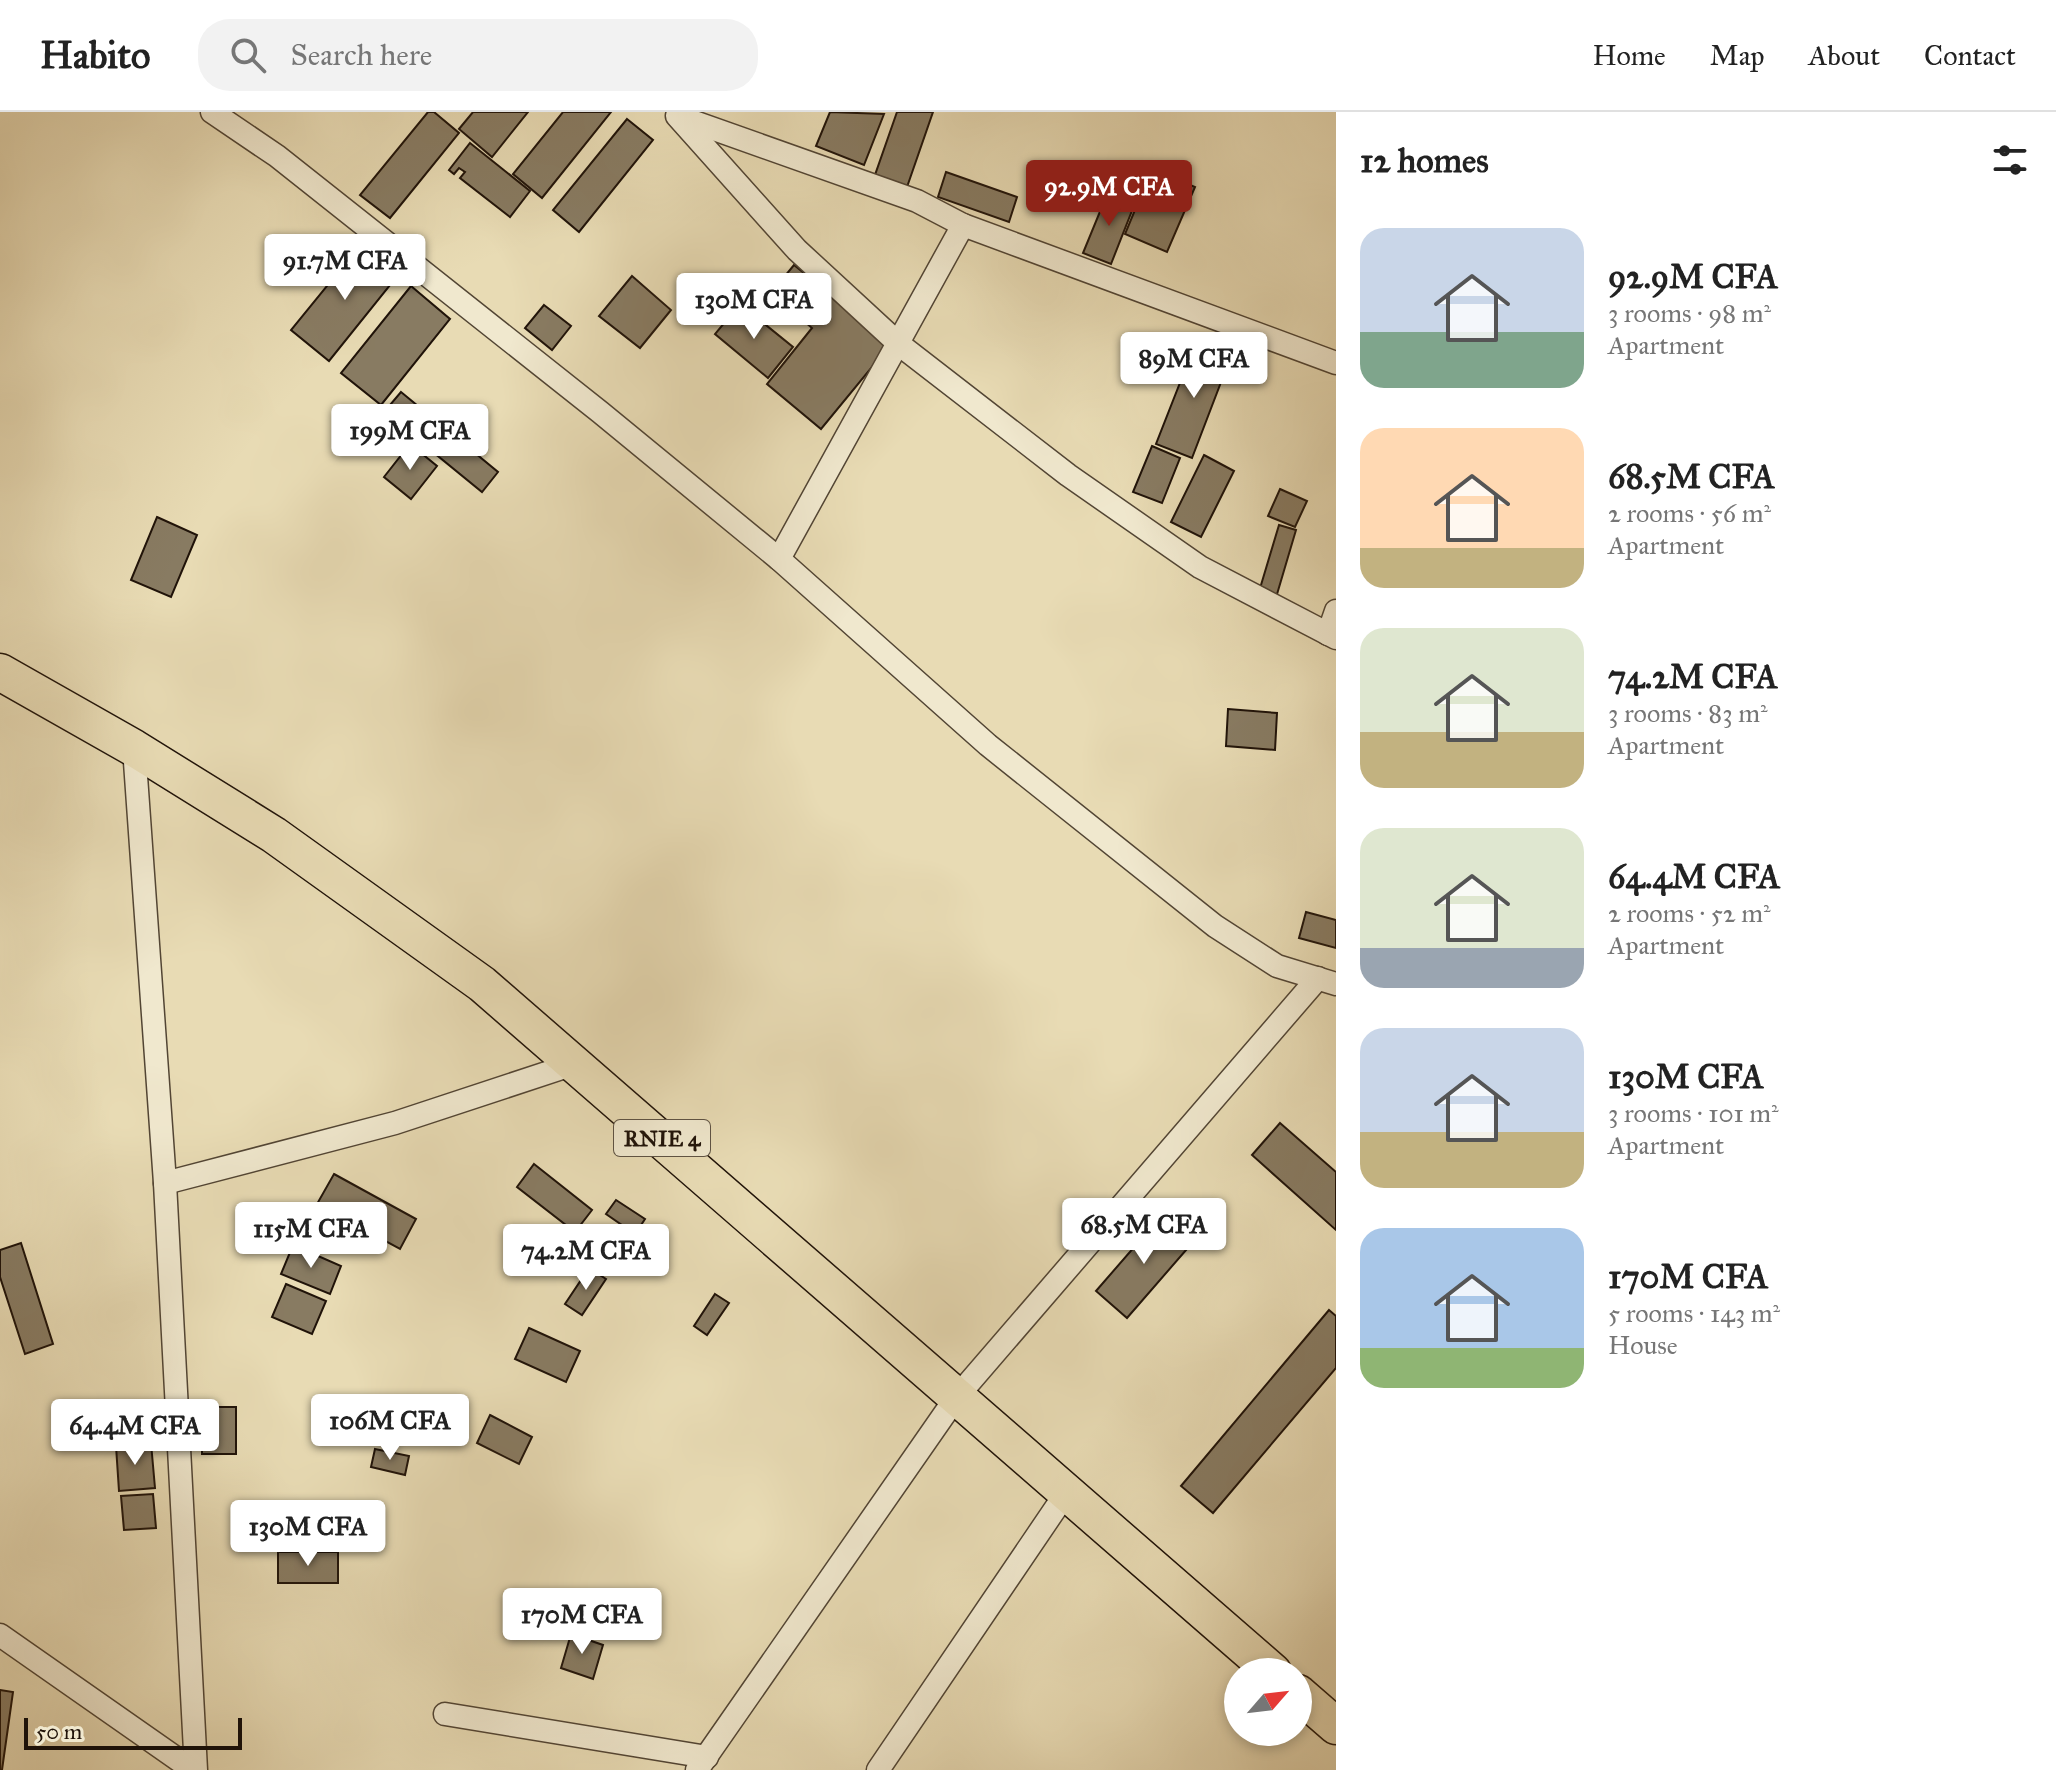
<!DOCTYPE html>
<html lang="en">
<head>
<meta charset="utf-8">
<style>
	body { margin:0; font-family:"IM FELL Great Primer",serif; background:#f2f2f2; color:#222; height:100vh; display:flex; flex-direction:column; font-size:30px; white-space:nowrap }
	* { box-sizing:border-box; margin:0 }
	p { font-size:26px; color:#767676 }
	.icon { flex:none; width:44px; height:44px; fill:none; stroke:currentColor; stroke-width:2; stroke-linecap:round; stroke-linejoin:round }
	.map { position:relative; flex:1; overflow:hidden }
	.panel { display:flex; flex-direction:column; background:#fff; width:720px }
	.panel>* { flex:none }
	.needle { width:52px; rotate:62deg }
	.fabs { position:absolute; left:1224px; top:1546px; display:grid; gap:16px }
	.fabs a { display:grid; place-items:center; width:88px; height:88px; border-radius:50%; background:#fff; box-shadow:0 4px 12px #0003; font-size:40px }
	.scale { position:absolute; left:24px; bottom:20px; width:218px; box-sizing:border-box; padding-left:8px; border:4px solid #201309; border-top:0; font-size:22px; line-height:28px; white-space:nowrap; color:#201309; -webkit-text-stroke:6px #f0e8ce; paint-order:stroke }
	.price { position:absolute; translate:-50% -68px; padding:0 18px; border-radius:8px; background:#fff; color:#222; font-size:26px; line-height:52px; filter:drop-shadow(0 2px 4px #0008) }
	.price::after { content:''; position:absolute; left:50%; top:48px; width:24px; height:18px; margin-left:-12px; background:inherit; clip-path:polygon(0 0,100% 0,50% 100%) }
	.price.on { background:#8f2418; color:#fff }
	ul { padding:0; list-style:none }
	li { display:flex; align-items:center; gap:24px; height:200px; padding:0 24px }
	li span { display:grid; place-items:center; flex:none; width:224px; height:160px; border-radius:24px; color:#555 }
	li>.icon { margin-inline-start:auto }
	span .icon { width:96px; height:96px; fill:#fffc; stroke-width:1 }
	li b { font-size:34px }
	h2 { display:flex; justify-content:space-between; align-items:center; height:96px; padding:0 24px; font-size:34px }
	header { display:flex; align-items:center; gap:48px; box-sizing:border-box; height:112px; padding:0 40px; background:#fff; border-bottom:2px solid #e0e0e0 }
	header strong { font-size:38px }
	nav { display:flex; gap:44px; margin-inline-start:auto; font-size:28px }
	.search { width:560px; height:72px; background:#f2f2f2; display:flex; align-items:center; gap:20px; box-sizing:border-box; padding:0 28px; border-radius:32px; color:#767676; font-size:30px }
	main { display:flex; flex:1; min-height:0 }
	.map>svg:first-child { display:block }
	.building { fill:#887b62; stroke:#201309; stroke-width:2 }
	.lines { fill:none; stroke-linecap:round; stroke-linejoin:round }
	.minor-casing { stroke:#524534; stroke-width:25 }
	.primary-casing { stroke:#201309; stroke-width:39 }
	.minor { stroke:#f0e8ce; stroke-width:22 }
	.primary { stroke:#e8dbb4; stroke-width:36 }
	.labels { text-anchor:middle; dominant-baseline:central; stroke-width:6; stroke-linejoin:round; paint-order:stroke }
	.shield { fill:#f0e8ce; stroke:#5e5344; stroke-width:2 }
	.shield-label { font-size:22px; font-weight:bold; fill:#201309 }
</style>
</head>
<body>
<header>
<strong>Habito</strong>
<div class="search"><svg class="icon" aria-label="search" viewBox="0 0 24 24"><circle cx="10" cy="10" r="6"/><path d="M15 15l6 6"/></svg>Search here</div>
<nav><a>Home</a><a>Map</a><a>About</a><a>Contact</a></nav>
</header>
<main>
<div class="map">
<svg width="1336" height="1658" viewBox="0 0 1336 1658">
	<rect width="100%" height="100%" fill="#e8dbb4"/>
	<filter id="stains"><feTurbulence type="fractalNoise" baseFrequency=".0025" numOctaves="4"/><feColorMatrix values="0 0 0 0 .2 0 0 0 0 .09 0 0 0 0 .02 0 0 0 .5 -.17"/></filter>
	<radialGradient id="worn" r=".72"><stop offset=".6" stop-color="#630" stop-opacity="0"/><stop offset="1" stop-color="#630" stop-opacity=".3"/></radialGradient>
	<g class="building">
		<path d="M428 0H434L459 21 390 106 360 83Z"/>
		<path d="M473 0H528L492 45 459 17Z"/>
		<path d="M563 0H611L542 86 513 62Z"/>
		<path d="M830 0 884 2 864 53 816 34Z"/>
		<path d="M897 0H933L907 75 875 63Z"/>
		<path d="M627 7 653 28 579 120 553 98Z"/>
		<path d="M470 31 530 79 510 105 460 66 465 60 459 56 454 62 449 58Z"/>
		<path d="M1152 57 1195 75 1167 140 1125 122Z"/>
		<path d="M946 60 1017 85 1009 110 938 85Z"/>
		<path d="M1108 80 1135 91 1111 152 1083 141Z"/>
		<path d="M362 131 399 162 329 249 291 218Z"/>
		<path d="M794 153 891 232 821 317 767 272 812 216 782 190 792 178 780 170Z"/>
		<path d="M632 164 671 198 640 236 599 204Z"/>
		<path d="M411 174 450 207 381 293 341 261Z"/>
		<path d="M740 192 793 235 768 266 715 222Z"/>
		<path d="M544 193 571 214 552 238 525 216Z"/>
		<path d="M1196 230 1231 244 1192 346 1156 332Z"/>
		<path d="M401 280 498 360 482 380 384 300Z"/>
		<path d="M410 332 437 354 411 387 384 365Z"/>
		<path d="M1152 334 1180 346 1162 391 1133 380Z"/>
		<path d="M1204 343 1234 359 1201 425 1171 410Z"/>
		<path d="M1280 377 1307 389 1295 415 1268 404Z"/>
		<path d="M157 405 197 423 171 485 131 468Z"/>
		<path d="M1279 413 1296 418 1275 489 1258 483Z"/>
		<path d="M1228 597 1277 601 1275 638 1226 634Z"/>
		<path d="M1306 800 1336 808V836L1299 826Z"/>
		<path d="M1280 1011 1336 1060V1118L1252 1043Z"/>
		<path d="M534 1052 592 1098 575 1120 517 1075Z"/>
		<path d="M334 1062 416 1107 400 1137 317 1092Z"/>
		<path d="M616 1088 645 1107 635 1122 606 1102Z"/>
		<path d="M1162 1103 1193 1130 1127 1206 1096 1179Z"/>
		<path d="M21 1131 53 1232 25 1242 0 1165V1138Z"/>
		<path d="M293 1133 341 1154 330 1182 281 1162Z"/>
		<path d="M589 1156 606 1167 582 1203 565 1192Z"/>
		<path d="M286 1172 326 1189 312 1222 272 1205Z"/>
		<path d="M715 1182 729 1191 707 1223 694 1214Z"/>
		<path d="M1329 1198 1336 1204V1256L1213 1401 1181 1374Z"/>
		<path d="M529 1216 580 1239 566 1270 515 1247Z"/>
		<rect x="202" y="1295" width="34" height="47"/>
		<path d="M490 1303 532 1325 519 1352 477 1331Z"/>
		<path d="M151 1331 155 1376 119 1379 116 1334Z"/>
		<path d="M375 1337 409 1344 405 1363 371 1355Z"/>
		<path d="M153 1382 156 1416 124 1418 121 1384Z"/>
		<path d="M250 1394 283 1397 281 1431 248 1429Z"/>
		<rect x="278" y="1440" width="60" height="31"/>
		<path d="M571 1522 603 1533 593 1567 561 1556Z"/>
		<path d="M0 1578 13 1580 2 1658H0Z"/>
	</g>
	<g class="lines">
		<g class="minor-casing">
			<g id="minor">
				<path d="M212 0 277 44 600 300 779 447 988 633 1215 814 1277 854 1336 872"/>
				<path d="M677 4 797 138 900 233 1068 363 1200 455 1336 526"/>
				<path d="M680 5 917 89 963 113 1336 251"/>
				<path d="M779 447 963 113"/>
				<path d="M1328 522 1336 499"/>
				<path d="M134 636 165 1071 196 1658"/>
				<path d="M165 1071 395 1011 577 951"/>
				<path d="M0 1523 193 1658"/>
				<path d="M445 1602 707 1645"/>
				<path d="M697 1658 955 1287 1318 866"/>
				<path d="M878 1658 1066 1381"/>
			</g>
		</g>
		<g class="primary-casing">
			<g id="primary">
				<path d="M0 560 134 636 274 723 482 872 1273 1560"/>
				<path d="M1298 1581 1336 1614"/>
			</g>
		</g>
		<use href="#minor" class="minor"/>
		<use href="#primary" class="primary"/>
	</g>
	<g class="labels">
		<rect class="shield" x="614" y="1008" width="96" height="36" rx="6"/>
		<g class="shield-label">
			<text x="662" y="1026">RNIE 4</text>
		</g>
	</g>
	<rect width="100%" height="100%" filter="url(#stains)"/>
	<rect width="100%" height="100%" fill="url(#worn)"/>
</svg>
<div class="fabs">
<a><svg class="needle" viewBox="-14 -14 28 28"><path d="M0-13l5 13h-10z" fill="#e53935"/><path d="M0 13l5-13h-10z" fill="#767676"/></svg></a>
</div>
<div class="scale">50 m</div>
<b class="price on" style="left:1109px;top:116px">92.9M CFA</b>
<b class="price" style="left:345px;top:190px">91.7M CFA</b>
<b class="price" style="left:754px;top:229px">130M CFA</b>
<b class="price" style="left:1194px;top:288px">89M CFA</b>
<b class="price" style="left:410px;top:360px">199M CFA</b>
<b class="price" style="left:1144px;top:1154px">68.5M CFA</b>
<b class="price" style="left:311px;top:1158px">115M CFA</b>
<b class="price" style="left:586px;top:1180px">74.2M CFA</b>
<b class="price" style="left:390px;top:1350px">106M CFA</b>
<b class="price" style="left:135px;top:1355px">64.4M CFA</b>
<b class="price" style="left:308px;top:1456px">130M CFA</b>
<b class="price" style="left:582px;top:1544px">170M CFA</b>
</div>
<section class="panel">
<h2>12 homes<svg class="icon" aria-label="filters" viewBox="0 0 24 24"><path d="M4 7h16M4 17h16"/><circle cx="9" cy="7" r="2"/><circle cx="15" cy="17" r="2"/></svg></h2>
<ul>
<li><span style="background:linear-gradient(#c9d6e8 65%,#7fa58c 0)"><svg class="icon" aria-label="home" viewBox="0 0 24 24"><path d="M3 11l9-7 9 7M6 9v11h12V9"/></svg></span><div><b>92.9M CFA</b><p>3 rooms · 98 m²</p><p>Apartment</p></div></li>
<li><span style="background:linear-gradient(#ffd9b3 75%,#c2b280 0)"><svg class="icon" aria-label="home" viewBox="0 0 24 24"><path d="M3 11l9-7 9 7M6 9v11h12V9"/></svg></span><div><b>68.5M CFA</b><p>2 rooms · 56 m²</p><p>Apartment</p></div></li>
<li><span style="background:linear-gradient(#dfe7d0 65%,#c2b280 0)"><svg class="icon" aria-label="home" viewBox="0 0 24 24"><path d="M3 11l9-7 9 7M6 9v11h12V9"/></svg></span><div><b>74.2M CFA</b><p>3 rooms · 83 m²</p><p>Apartment</p></div></li>
<li><span style="background:linear-gradient(#dfe7d0 75%,#9aa5b1 0)"><svg class="icon" aria-label="home" viewBox="0 0 24 24"><path d="M3 11l9-7 9 7M6 9v11h12V9"/></svg></span><div><b>64.4M CFA</b><p>2 rooms · 52 m²</p><p>Apartment</p></div></li>
<li><span style="background:linear-gradient(#c9d6e8 65%,#c2b280 0)"><svg class="icon" aria-label="home" viewBox="0 0 24 24"><path d="M3 11l9-7 9 7M6 9v11h12V9"/></svg></span><div><b>130M CFA</b><p>3 rooms · 101 m²</p><p>Apartment</p></div></li>
<li><span style="background:linear-gradient(#a9c7e8 75%,#8fb573 0)"><svg class="icon" aria-label="home" viewBox="0 0 24 24"><path d="M3 11l9-7 9 7M6 9v11h12V9"/></svg></span><div><b>170M CFA</b><p>5 rooms · 143 m²</p><p>House</p></div></li>
</ul>
</section>
</main>
</body>
</html>
